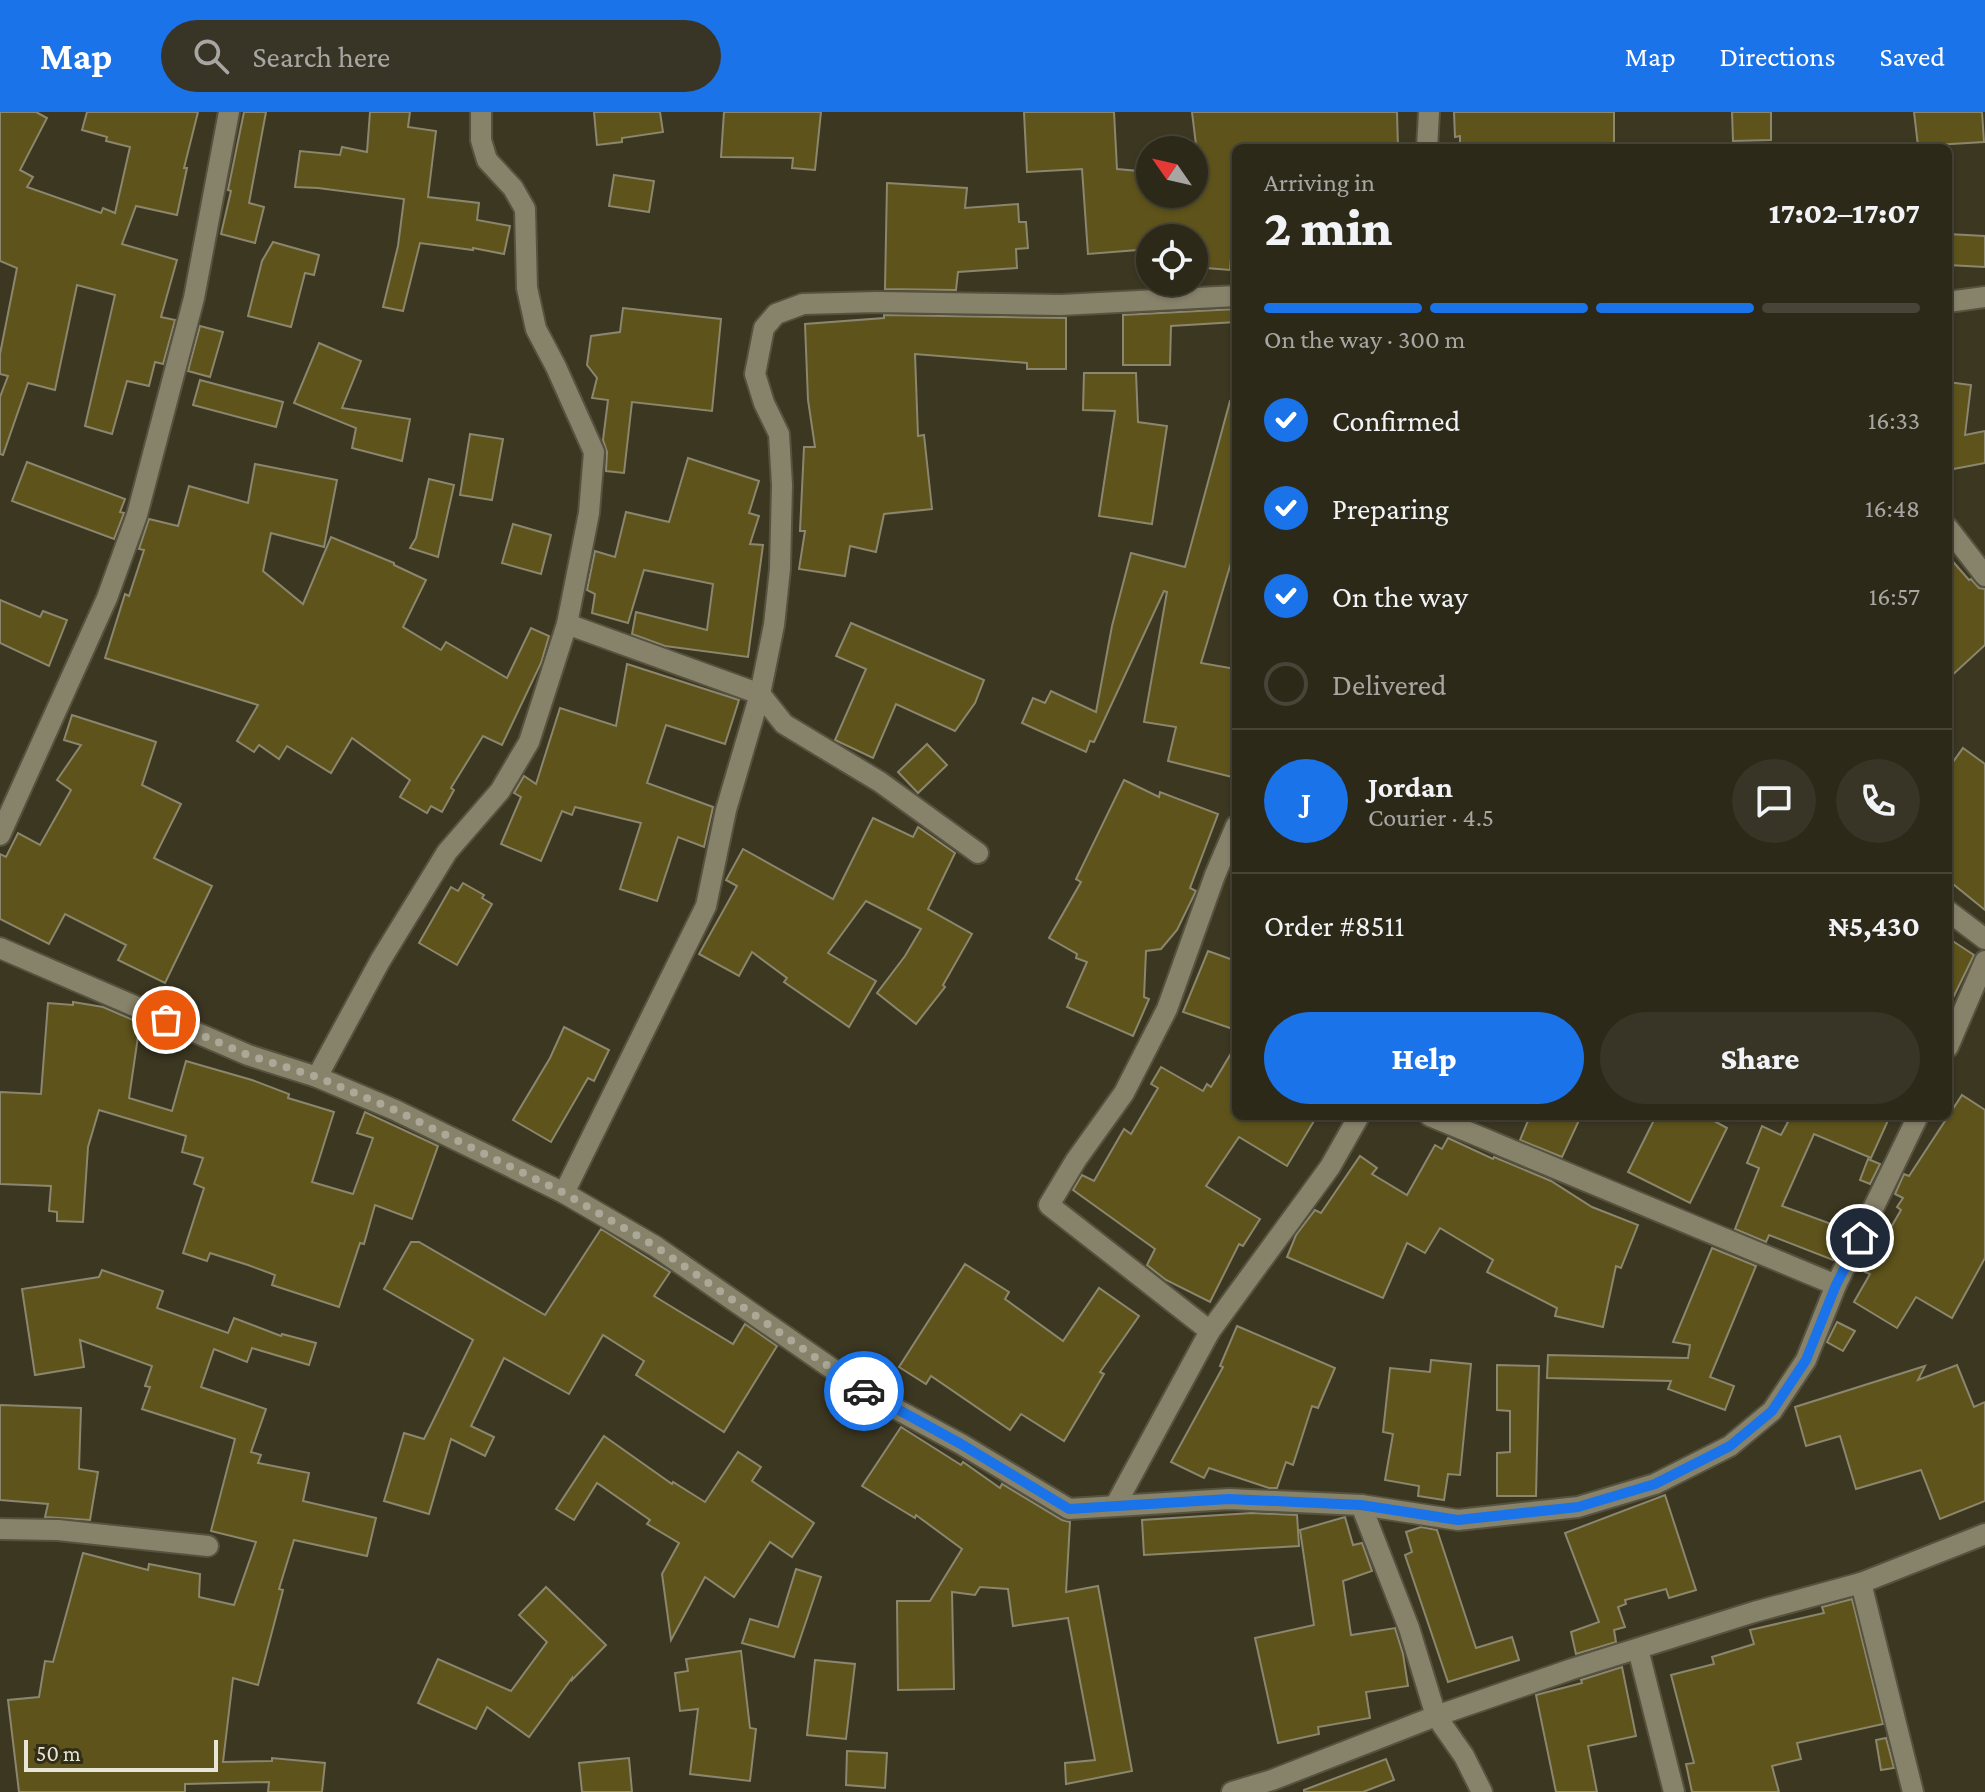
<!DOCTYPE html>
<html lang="en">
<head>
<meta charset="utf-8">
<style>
	body { margin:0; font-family:"Crimson Pro",serif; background:#393526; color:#f1f3f6; height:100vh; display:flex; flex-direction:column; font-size:30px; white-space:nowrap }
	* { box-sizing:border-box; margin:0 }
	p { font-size:26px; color:#a7a6a2 }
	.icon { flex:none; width:44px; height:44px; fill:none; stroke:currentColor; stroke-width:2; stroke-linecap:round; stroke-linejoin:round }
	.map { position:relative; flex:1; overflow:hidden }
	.drawer { position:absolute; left:1232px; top:32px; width:720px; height:976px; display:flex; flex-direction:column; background:#2d2919; border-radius:12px; box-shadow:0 2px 6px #0004,0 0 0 2px #484538 }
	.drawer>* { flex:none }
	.needle { width:52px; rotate:304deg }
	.tools { position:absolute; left:1136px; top:24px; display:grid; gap:16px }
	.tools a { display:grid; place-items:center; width:72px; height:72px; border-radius:50%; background:#2d2919; box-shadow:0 2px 6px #0004,0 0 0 2px #484538; font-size:40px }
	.scale { position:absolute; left:24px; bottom:20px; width:194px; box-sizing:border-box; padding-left:8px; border:4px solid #e7e5d8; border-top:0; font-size:22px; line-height:28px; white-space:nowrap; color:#e7e5d8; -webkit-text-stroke:6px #312d17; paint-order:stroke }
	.pin { position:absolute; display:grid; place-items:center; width:68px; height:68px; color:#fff; margin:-34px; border:4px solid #fff; border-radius:50%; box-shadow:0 2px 8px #0007 }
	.courier { position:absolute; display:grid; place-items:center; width:80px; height:80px; margin:-40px; border:6px solid #1a73e8; border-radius:50%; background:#fff; color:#222; box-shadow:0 2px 10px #0007 }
	.summary em { font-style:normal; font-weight:800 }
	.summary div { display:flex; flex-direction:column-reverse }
	.summary { display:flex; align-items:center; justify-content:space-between; height:136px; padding:0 32px }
	h1 { font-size:52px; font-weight:800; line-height:60px }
	.bar { display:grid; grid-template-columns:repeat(4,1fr); gap:12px 8px; align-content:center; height:96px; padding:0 32px }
	.bar i { height:10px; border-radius:6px; background:#484538 }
	.bar .selected { background:#1a73e8 }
	.bar p { grid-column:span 4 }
	.line { display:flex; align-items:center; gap:20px; padding:0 32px; border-top:2px solid #484538 }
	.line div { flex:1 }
	.round { display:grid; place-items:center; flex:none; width:84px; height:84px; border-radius:42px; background:#393526 }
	ol { padding:0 32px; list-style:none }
	li { display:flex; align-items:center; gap:24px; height:88px }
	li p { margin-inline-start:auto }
	li .icon { padding:8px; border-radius:50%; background:#1a73e8; color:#fff; stroke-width:4 }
	li:last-child { color:#a7a6a2 }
	li i { width:44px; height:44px; border:4px solid #484538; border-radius:50% }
	.primary-button { display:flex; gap:16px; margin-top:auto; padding:16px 32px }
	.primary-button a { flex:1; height:92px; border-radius:48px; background:#1a73e8; color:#fff; font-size:32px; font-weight:800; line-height:92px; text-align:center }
	.primary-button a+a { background:#393526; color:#f1f3f6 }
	header { display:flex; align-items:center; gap:48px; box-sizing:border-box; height:112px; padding:0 40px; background:#1a73e8; color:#fff }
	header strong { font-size:38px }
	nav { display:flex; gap:44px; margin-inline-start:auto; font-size:28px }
	.search { width:560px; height:72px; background:#393526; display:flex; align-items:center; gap:20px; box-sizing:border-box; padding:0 28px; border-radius:44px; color:#a7a6a2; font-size:30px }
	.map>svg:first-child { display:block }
</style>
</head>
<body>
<header>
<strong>Map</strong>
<div class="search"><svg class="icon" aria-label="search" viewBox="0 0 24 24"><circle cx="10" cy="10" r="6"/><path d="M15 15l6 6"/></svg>Search here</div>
<nav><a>Map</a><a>Directions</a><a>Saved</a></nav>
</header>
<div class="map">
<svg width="1985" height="1680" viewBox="0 0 1985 1680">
	<rect width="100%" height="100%" fill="#3c3721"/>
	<g fill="#5e531b" stroke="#8b866e" stroke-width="2">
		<path d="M0,0H36L47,6L20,58L33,65L27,75L101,101L103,96L115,101L130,35L106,29L107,25L82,18L87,0H198L184,56H187L177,103L136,94L122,132L177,148L161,205L175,208L163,252L155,250L149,274L127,269L112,322L85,314L115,183L77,173L55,278L28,271L3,343L0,342V285L8,264L0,262V242L17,156L0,149Z"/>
		<path d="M244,0H266L249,91L264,95L255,131L221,122L231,79L228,78Z"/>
		<path d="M370,0H410L408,15L436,19L428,85L479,91L477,108L510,114L504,142L473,136V138L420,131L403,199L383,195L398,134L404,87L318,76L295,75L300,39L340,43L342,35L367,40Z"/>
		<path d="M594,0H660L663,20L622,26V30L597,33Z"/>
		<path d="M724,0H821L815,58L792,56L793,46L721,45Z"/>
		<path d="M1024,0H1114L1117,57L1150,60V82H1194V73L1201,74L1192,0H1397L1398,36H1236V83L1230,158L1194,155V126H1150V137L1088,142L1082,57L1027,60Z"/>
		<path d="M1454,0H1614V36H1460V24L1455,25Z"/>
		<path d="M1732,0H1771V28L1733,29Z"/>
		<path d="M1914,0H1982L1984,30L1918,34Z"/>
		<path d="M614,63L654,69L649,100L609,94Z"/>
		<path d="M887,71L967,76L965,96L1018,92L1019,110H1026L1028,136L1016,137L1017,156L958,160L956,178L885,177Z"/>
		<path d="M1948,122L1985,124V155L1948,153Z"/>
		<path d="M273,130L319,143L314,163L305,161L291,215L248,204L262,149Z"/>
		<path d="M623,196L721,207L712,299L632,290L624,361L606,359L607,340L603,328L608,288L592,286L597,266L587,253L591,224L620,220Z"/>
		<path d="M1236,197V210L1171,214L1170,253H1123V203Z"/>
		<path d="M884,203L1066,206V257H1027V251L915,242L918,324L924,323L932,397L884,402L876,440L850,434L845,464L799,457L805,419H800L804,335H815L808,288L805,212L884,206Z"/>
		<path d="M200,214L223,220L210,265L188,259Z"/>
		<path d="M319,231L361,249L342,296L410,307L402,349L352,336L356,316L294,291Z"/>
		<path d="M1084,261H1136L1138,310L1167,314L1152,412L1099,404L1115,299L1083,298Z"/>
		<path d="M200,268L283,290L276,315L193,293Z"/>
		<path d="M1948,270L1971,273L1965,323L1985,319V351L1948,358Z"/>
		<path d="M1230,289L1236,290V434L1201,551L1236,557V666L1168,649L1176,615L1144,610L1167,480L1164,479L1094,630L1090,629L1086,640L1022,611L1033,586L1045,591L1051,579L1096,600L1112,514L1131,441L1185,455Z"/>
		<path d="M470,322L503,327L492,388L460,383Z"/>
		<path d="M688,346L759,369L749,401L759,404L750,432L763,433L748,545L665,534L632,522L636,500L707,518L713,472L644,458L628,511L592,501L595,482L587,478L595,439L615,445L626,400L669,410Z"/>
		<path d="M27,350L125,387L120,400L124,401L114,427L12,389Z"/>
		<path d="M255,352L337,368L324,435L271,421L263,459L303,492L331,425L394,451V453L426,468L403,515L441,538L446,530L507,566L531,516L549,524L541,551L502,633L483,624L451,676L454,678L442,700L431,694L427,701L400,685L410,668L352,626L331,661L287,634L279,647L259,633L254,640L237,629L258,593L105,546L125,482L129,484L144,438L139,437L149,407L178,414L189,374L248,391Z"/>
		<path d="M429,367L454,373L438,445L410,436L416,426Z"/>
		<path d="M513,412L551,423L541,462L502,451Z"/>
		<path d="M1948,444L1969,468L1971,467L1979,476L1985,477V533L1948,567Z"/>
		<path d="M0,488L40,505L43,499L67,508L49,554L0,531Z"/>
		<path d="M851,511L984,568L975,591L955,619L896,592L873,646L835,628L866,557L836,544Z"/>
		<path d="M627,552L739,588L725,632L666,613L647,671L713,695L704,735L678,725L657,789L620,777L641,711L575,695L572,703L562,699L541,749L501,732L521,685L514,681L524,664L536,672L560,596L616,614Z"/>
		<path d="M72,603L156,630L142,673L181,692L154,746L212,774L165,871L118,848L126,833L65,802L49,832L0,807V742L6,745L18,721L40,733L71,678L57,668L81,633L64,628Z"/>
		<path d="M927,632L947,653L918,681L898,660Z"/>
		<path d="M1963,636L1985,652V798L1948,768V657Z"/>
		<path d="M1124,668L1159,685L1160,680L1218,702L1190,776L1196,779L1177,818L1161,837L1146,839L1144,885L1149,887L1133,924L1067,895L1087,850L1076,846L1077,842L1049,826L1081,770L1076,767Z"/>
		<path d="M873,706L913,725L918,715L955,741L928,797L972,822L943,873L945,875L916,912L877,881L905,844L921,817L866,789L828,841L876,869L849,915L784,870L787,866L752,840L739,864L699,842L737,774L726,768L743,737L833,787Z"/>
		<path d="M463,771L484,783L482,786L492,792L457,853L419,831L451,775L458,779Z"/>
		<path d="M1948,826L1974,843L1948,896Z"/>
		<path d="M1208,839L1236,849V918L1183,900Z"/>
		<path d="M73,890L103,895L140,911L129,986L172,999L186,949L252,968L289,982L288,986L334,1000L312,1070L353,1082L373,1026L357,1021L365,1000L438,1034L412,1107L375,1093L364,1132L360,1131L339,1195L272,1173L275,1163L248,1153L210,1141L207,1149L183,1141L204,1076L194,1072L203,1046L182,1040L186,1024L99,998L88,1035L83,1110L57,1109V1100L49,1099L51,1074L0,1072V980L41,982L48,891L73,893Z"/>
		<path d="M564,915L609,938L594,969L588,966L551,1030L513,1008L550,946Z"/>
		<path d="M1236,933V1004H1317L1287,1054L1239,1025L1206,1074L1260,1107L1243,1134L1239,1132L1210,1190L1166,1168L1147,1153L1155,1137L1073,1078L1082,1063L1094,1069L1124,1017L1131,1022L1158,976L1151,972L1161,955L1203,979L1207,972L1211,975Z"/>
		<path d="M1962,983L1985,998V1146L1952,1206L1916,1185L1897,1216L1854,1190L1870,1162L1865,1160L1901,1098L1897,1095L1903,1086L1895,1082L1904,1062L1909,1064Z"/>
		<path d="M1530,1004H1581L1562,1045L1520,1028Z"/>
		<path d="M1656,1004H1705L1727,1016L1690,1091L1628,1060Z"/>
		<path d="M1774,1004H1890L1871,1046L1814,1022L1782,1094L1845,1117L1833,1148L1769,1123L1766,1130L1735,1117L1759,1056L1747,1051L1762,1014L1781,1023L1788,1010Z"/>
		<path d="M1448,1026L1493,1047L1494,1045L1551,1069L1592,1095L1638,1113L1621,1156L1616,1154L1603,1215L1555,1204L1557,1196L1487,1160L1493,1148L1440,1116L1425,1141L1407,1131L1383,1186L1287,1145L1296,1123L1315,1098L1321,1101L1360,1044L1377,1056L1372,1062L1407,1083L1435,1033L1442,1037Z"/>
		<path d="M1868,1047L1880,1052L1870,1072L1860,1068Z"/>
		<path d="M601,1117L670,1160L654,1184L733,1232L745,1212L777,1234L724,1320L636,1263L644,1249L603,1223L569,1282L504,1246L471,1314L494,1325L485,1344L451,1327L429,1402L384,1389L404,1321L424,1327L473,1228L384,1177L411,1130H419L545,1203Z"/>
		<path d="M1712,1136L1756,1154L1710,1265L1734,1274L1725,1298L1668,1277L1671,1269L1547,1266L1548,1243L1688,1246L1690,1233L1673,1230Z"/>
		<path d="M965,1152L1009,1180L1005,1187L1063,1229L1099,1176L1139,1204L1100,1260L1104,1262L1064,1329L1021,1302L1010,1318L931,1264L926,1272L899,1255Z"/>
		<path d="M102,1158L163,1179L157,1196L228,1221L234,1206L281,1224L282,1222L316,1231L309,1253L252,1236L247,1250L214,1237L201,1275L266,1297L251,1340L261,1343L258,1351L309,1361L303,1389L376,1406L367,1444L294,1428L279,1477L283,1478L258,1573L233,1566L223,1650L272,1649V1646L325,1651L322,1680H268L269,1670L185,1672V1680H19L8,1588L39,1585L45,1549L53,1550L83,1441L148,1458L149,1452L200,1462L199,1485L234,1493L256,1430L211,1419L235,1327L142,1297L150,1275L145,1274L152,1254L80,1228L84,1255L35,1263L22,1177L99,1165Z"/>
		<path d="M1837,1210L1855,1219L1843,1239L1827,1230Z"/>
		<path d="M1237,1214L1335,1256L1318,1296L1312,1294L1293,1353L1286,1350L1277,1376H1269L1209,1356L1204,1366L1171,1350L1223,1255L1220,1254Z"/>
		<path d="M1431,1248L1471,1252L1460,1363L1448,1362L1444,1388L1418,1384L1419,1374L1385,1368L1393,1322L1383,1320L1390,1256L1430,1260Z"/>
		<path d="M1497,1253L1539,1254L1536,1384H1497V1341L1510,1340V1299L1497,1298Z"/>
		<path d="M1957,1253L1974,1295L1985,1290V1389L1940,1407L1921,1358L1856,1377L1840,1324L1806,1334L1795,1295L1925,1254L1918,1268Z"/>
		<path d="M0,1293L81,1296L79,1357L98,1360L90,1408L45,1405L48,1392L0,1388Z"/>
		<path d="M901,1315L961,1353L963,1350L1000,1376L1002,1372L1062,1408L1070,1410L1066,1480L1098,1474L1132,1659L1066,1672L1065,1651L1095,1648L1068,1506L1013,1514L1008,1477L980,1475L975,1483L952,1480L954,1577L898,1578L897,1489H930L962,1437L916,1403L915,1406L862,1374Z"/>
		<path d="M604,1324L672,1372L673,1370L705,1390L738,1340L761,1355L752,1369L814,1411L792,1445L770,1430L734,1485L705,1465L671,1528L662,1462L679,1431L647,1412L650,1408L597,1371L574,1408L556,1397Z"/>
		<path d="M1665,1383L1696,1478L1669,1486L1666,1477L1625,1488L1626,1492L1618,1495L1625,1515L1614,1518L1616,1530L1576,1542L1571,1520L1599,1510L1565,1421Z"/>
		<path d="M1252,1401L1297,1403L1299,1434L1144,1443L1142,1408Z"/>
		<path d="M1345,1405L1353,1433L1362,1431L1372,1459L1343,1469L1351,1523L1395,1516L1403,1542L1408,1574L1366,1580L1370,1606L1318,1615L1319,1622L1278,1631L1255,1526L1314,1513L1300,1418Z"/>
		<path d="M1421,1415L1437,1418L1476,1536L1512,1525L1519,1548L1448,1570L1405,1443L1412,1440L1406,1420Z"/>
		<path d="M796,1457L821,1465L794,1545L742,1531L750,1507L778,1515Z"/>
		<path d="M546,1475L606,1533L572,1568V1566L529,1625L487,1595L476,1617L418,1591L438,1547L511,1579L547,1530L519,1503Z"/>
		<path d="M1852,1487L1883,1612L1797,1631L1801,1647L1772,1654L1779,1680H1692L1686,1652L1694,1651L1671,1563L1714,1552L1712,1545L1754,1532L1750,1518L1824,1501L1822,1495Z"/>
		<path d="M741,1539L750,1616L756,1617L750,1669L690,1662L698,1597L680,1599L675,1561L688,1559L686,1547Z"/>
		<path d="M815,1548L855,1552L846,1627L807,1623Z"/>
		<path d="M1622,1555L1636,1624L1588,1634L1597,1680H1556L1536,1583L1582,1571L1581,1568Z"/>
		<path d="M1886,1626L1894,1656L1881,1658L1876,1628Z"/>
		<path d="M847,1639L887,1641L885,1676L846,1673Z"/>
		<path d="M629,1646L632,1680H582L579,1651Z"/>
		<path d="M1386,1647L1394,1668L1363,1680H1304V1678Z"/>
	</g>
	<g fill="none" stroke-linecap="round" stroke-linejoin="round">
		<defs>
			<g id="minor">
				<path d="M1427,36L1429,0"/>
				<path d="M1948,190L1985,185"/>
				<path d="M1948,416L1985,464"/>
				<path d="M567,512L760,582L784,612L880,670L978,741"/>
				<path d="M0,723L107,486L137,403L194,186L229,0"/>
				<path d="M1948,799L1985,827"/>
				<path d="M0,836L248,943L317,965L395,998L564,1081L655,1134L870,1283L961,1332L1069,1397L1229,1387L1361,1393L1458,1408L1578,1395L1655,1372L1730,1334L1772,1299L1806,1248L1836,1173L1918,1004"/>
				<path d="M1948,935L1985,849"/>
				<path d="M317,965L380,849L447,740L500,679L529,630L567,512L589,401L594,340L556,255L536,217L527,176L525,97L513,76L487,48L481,28V0"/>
				<path d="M1430,1004L1836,1173"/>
				<path d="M564,1081L706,794L726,698L760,582L774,513L780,457L782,373L779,322L764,291L755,262L764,216L776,202L803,192L876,190L1061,193L1236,184"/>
				<path d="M1210,1219L1330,1055L1359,1004"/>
				<path d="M1361,1393L1409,1516L1436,1604L1464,1644L1482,1680"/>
				<path d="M1115,1394L1210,1219L1049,1093L1076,1048L1124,981L1167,897L1215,763L1236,714"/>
				<path d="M0,1417L58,1418L208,1434"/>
				<path d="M1861,1471L1913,1680"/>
				<path d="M1638,1537L1674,1680"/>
				<path d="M1232,1680L1272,1668L1436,1604L1572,1557L1754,1500L1861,1471L1985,1422"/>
			</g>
		</defs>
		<use href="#minor" stroke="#56523f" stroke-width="24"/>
		<use href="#minor" stroke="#87826a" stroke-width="20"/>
	</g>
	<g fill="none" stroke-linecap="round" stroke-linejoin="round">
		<path stroke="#aba898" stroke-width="8" stroke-dasharray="0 14.4" d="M166,908L248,943L317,965L395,998L564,1081L655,1134L864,1279"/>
		<path stroke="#1a73e8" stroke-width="10" d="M864,1279L961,1332L1069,1397L1229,1387L1361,1393L1458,1408L1578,1395L1655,1372L1730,1334L1772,1299L1806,1248L1836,1173L1860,1126"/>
	</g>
</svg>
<div class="tools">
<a><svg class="needle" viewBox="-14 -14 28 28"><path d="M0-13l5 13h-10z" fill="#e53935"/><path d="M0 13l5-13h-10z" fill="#a7a6a2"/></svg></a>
<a><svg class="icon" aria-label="locate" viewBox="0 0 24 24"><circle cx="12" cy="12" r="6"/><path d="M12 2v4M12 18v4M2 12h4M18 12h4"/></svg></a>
</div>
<div class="scale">50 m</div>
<div class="pin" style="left:166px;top:908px;background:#ea580c"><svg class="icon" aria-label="bag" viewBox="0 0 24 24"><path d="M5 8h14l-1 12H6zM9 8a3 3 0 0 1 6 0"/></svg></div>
<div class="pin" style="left:1860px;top:1126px;background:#1f2937"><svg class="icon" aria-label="home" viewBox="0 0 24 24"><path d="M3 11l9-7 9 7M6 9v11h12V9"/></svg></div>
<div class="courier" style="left:864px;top:1279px"><svg class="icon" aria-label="car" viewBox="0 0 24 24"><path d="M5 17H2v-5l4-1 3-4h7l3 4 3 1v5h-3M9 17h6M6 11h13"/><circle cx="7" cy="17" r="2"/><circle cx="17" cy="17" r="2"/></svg></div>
<section class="drawer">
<div class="summary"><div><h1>2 min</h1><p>Arriving in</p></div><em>17:02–17:07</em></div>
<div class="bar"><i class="selected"></i><i class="selected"></i><i class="selected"></i><i></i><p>On the way · 300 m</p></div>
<ol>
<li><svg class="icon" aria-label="check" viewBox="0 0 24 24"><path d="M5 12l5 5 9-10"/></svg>Confirmed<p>16:33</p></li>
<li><svg class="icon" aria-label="check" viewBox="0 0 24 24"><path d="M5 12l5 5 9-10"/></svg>Preparing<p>16:48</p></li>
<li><svg class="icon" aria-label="check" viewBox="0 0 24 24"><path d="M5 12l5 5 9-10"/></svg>On the way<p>16:57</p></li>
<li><i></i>Delivered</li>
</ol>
<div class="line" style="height:144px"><b class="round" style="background:#1a73e8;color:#fff">J</b><div><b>Jordan</b><p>Courier · 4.5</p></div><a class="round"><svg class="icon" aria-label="chat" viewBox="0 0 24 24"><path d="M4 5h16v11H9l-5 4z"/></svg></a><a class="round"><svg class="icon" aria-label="phone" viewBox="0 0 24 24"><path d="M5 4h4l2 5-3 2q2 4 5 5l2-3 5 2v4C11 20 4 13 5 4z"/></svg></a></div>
<div class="line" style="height:104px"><div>Order #8511</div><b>₦5,430</b></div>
<div class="primary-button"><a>Help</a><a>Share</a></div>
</section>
</div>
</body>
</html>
